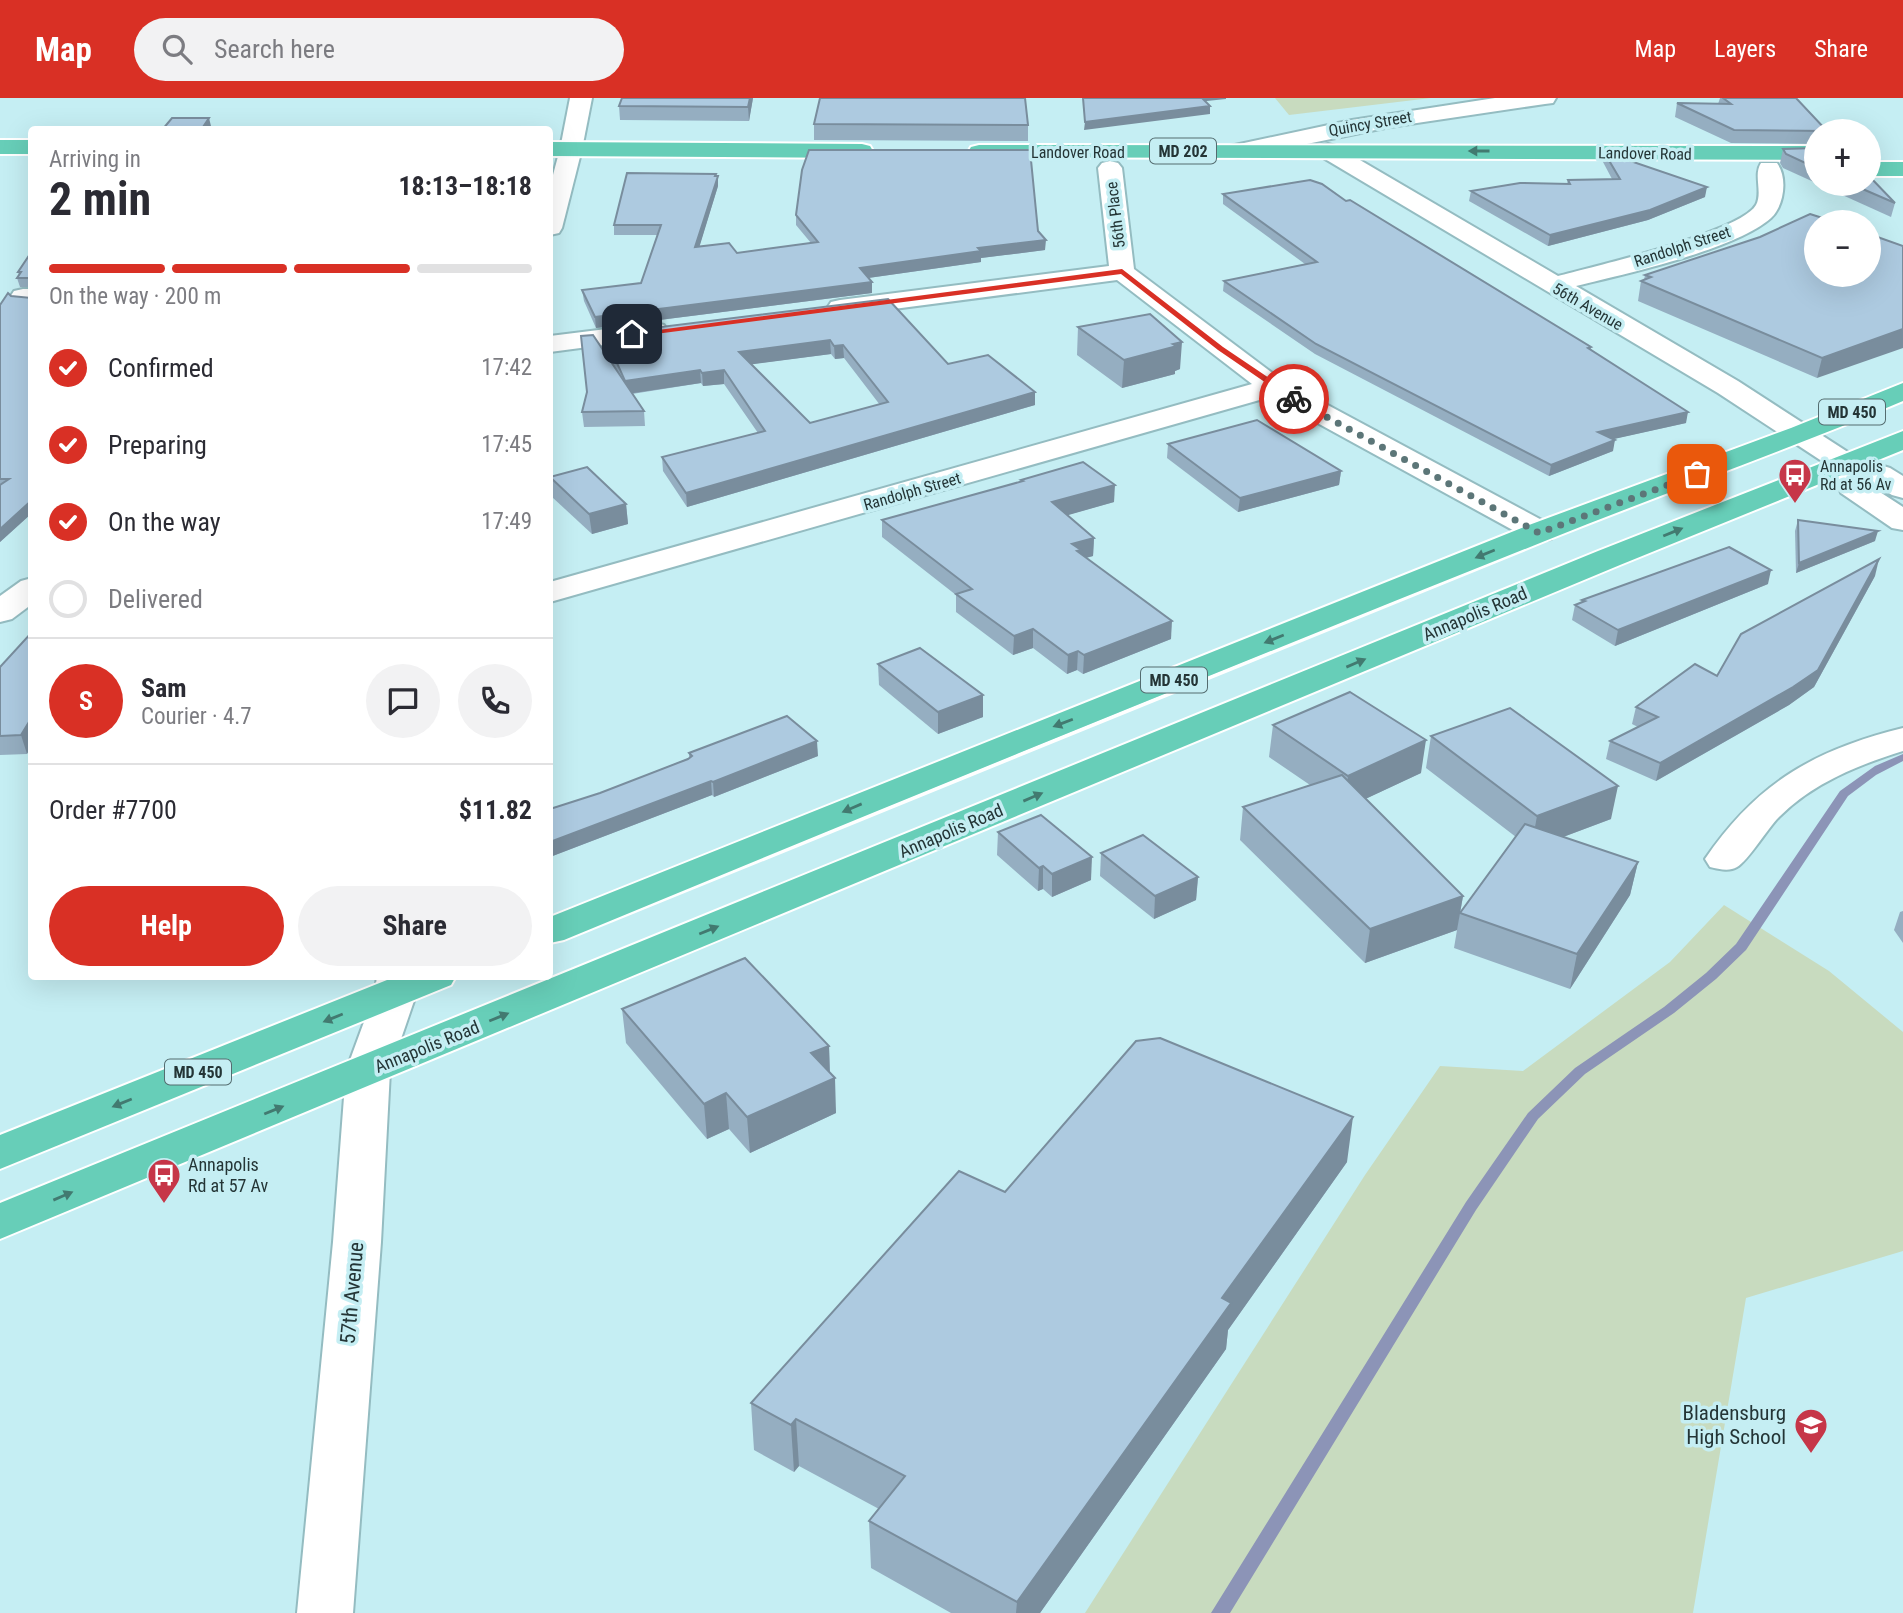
<!DOCTYPE html>
<html lang="en">
<head>
<meta charset="utf-8">
<style>
	body { margin:0; font-family:"Roboto Condensed",sans-serif; background:#f2f2f3; color:#2b2b33; height:100vh; display:flex; flex-direction:column; font-size:26px; white-space:nowrap }
	* { box-sizing:border-box; margin:0 }
	p { font-size:23px; color:#7c7c81 }
	.icon { flex:none; width:38px; height:38px; fill:none; stroke:currentColor; stroke-width:2; stroke-linecap:round; stroke-linejoin:round }
	.map { position:relative; flex:1; overflow:hidden }
	.sheet { position:absolute; left:28px; top:28px; width:525px; height:854px; display:flex; flex-direction:column; background:#fff; border-radius:7px; box-shadow:0 7px 28px #0002 }
	.sheet>* { flex:none }
	.fabs { position:absolute; left:1804px; top:21px; display:grid; gap:14px }
	.fabs a { display:grid; place-items:center; width:77px; height:77px; border-radius:50%; background:#fff; box-shadow:0 7px 28px #0002; font-size:35px }
	.pin { position:absolute; display:grid; place-items:center; width:60px; height:60px; color:#fff; margin:-30px; border-radius:14px; box-shadow:0 4px 10px #0006 }
	.courier { position:absolute; display:grid; place-items:center; width:70px; height:70px; margin:-35px; border:5px solid #d93025; border-radius:50%; background:#fff; color:#222; box-shadow:0 2px 9px #0007 }
	.summary em { font-style:normal; font-weight:700 }
	.summary div { display:flex; flex-direction:column-reverse }
	.summary { display:flex; align-items:center; justify-content:space-between; height:119px; padding:0 21px }
	h1 { font-size:46px; font-weight:700; line-height:52px }
	.bar { display:grid; grid-template-columns:repeat(4,1fr); gap:10px 7px; align-content:center; height:84px; padding:0 21px }
	.bar i { height:9px; border-radius:5px; background:#e1e1e2 }
	.bar .active { background:#d93025 }
	.bar p { grid-column:span 4 }
	.line { display:flex; align-items:center; gap:18px; padding:0 21px; border-top:2px solid #e1e1e2 }
	.line div { flex:1 }
	.round { display:grid; place-items:center; flex:none; width:74px; height:74px; border-radius:37px; background:#f2f2f3 }
	ol { padding:0 21px; list-style:none }
	li { display:flex; align-items:center; gap:21px; height:77px }
	li p { margin-inline-start:auto }
	li .icon { padding:7px; border-radius:50%; background:#d93025; color:#fff; stroke-width:4 }
	li:last-child { color:#7c7c81 }
	li i { width:38px; height:38px; border:4px solid #e1e1e2; border-radius:50% }
	.cta { display:flex; gap:14px; margin-top:auto; padding:14px 21px }
	.cta a { flex:1; height:80px; border-radius:42px; background:#d93025; color:#fff; font-size:28px; font-weight:700; line-height:80px; text-align:center }
	.cta a+a { background:#f2f2f3; color:#2b2b33 }
	header { display:flex; align-items:center; gap:42px; box-sizing:border-box; height:98px; padding:0 35px; background:#d93025; color:#fff }
	header strong { font-size:33px }
	nav { display:flex; gap:38px; margin-inline-start:auto; font-size:24px }
	.search { width:490px; height:63px; background:#f2f2f3; display:flex; align-items:center; gap:18px; box-sizing:border-box; padding:0 24px; border-radius:38px; color:#7c7c81; font-size:26px }
	.map>svg:first-child { display:block }
</style>
</head>
<body>
<header>
<strong>Map</strong>
<div class="search"><svg class="icon" aria-label="search" viewBox="0 0 24 24"><circle cx="10" cy="10" r="6"/><path d="M15 15l6 6"/></svg>Search here</div>
<nav><a>Map</a><a>Layers</a><a>Share</a></nav>
</header>
<div class="map">
<svg width="1903" height="1515" viewBox="0 0 1903 1515">
	<rect width="100%" height="100%" fill="#c5eef3"/>
	<g fill="#c8dbbf">
		<path d="M1275,0H1431L1289,17Z"/>
		<path d="M1724,807L1829,873L1903,934V1153L1746,1200L1693,1515H1085L1365,1077L1440,968L1523,973L1670,864Z"/>
	</g>
	<g fill="none" stroke-linecap="round" stroke-linejoin="round">
		<path fill="#8c94b7" fill-rule="evenodd" d="M1903,656V663L1876,677L1848,698L1746,852L1716,881L1674,915L1585,976L1538,1021L1476,1112L1230,1515H1211L1466,1104L1528,1015L1575,970L1664,909L1706,875L1736,846L1840,693L1875,668Z"/>
		<defs>
			<g id="street">
				<path d="M570,0H592L582,51L579,56H563L560,51Z"/>
				<path d="M1495,0H1556L1553,5L1545,6L1390,29L1238,60L1230,58L1227,53L1230,48L1352,22Z"/>
				<path d="M1328,46L1336,48L1558,178C1592,169 1741,134 1756,107C1763,94 1753,77 1761,65H1777C1788,80 1784,108 1771,120C1735,152 1625,176 1576,188L1738,283L1857,360L1890,370L1903,378V400L1892,397L1865,381L1866,385L1903,409V432L1892,430L1841,395L1834,378L1837,373L1718,295L1320,58L1317,53L1320,48Z"/>
				<path d="M1110,63L1118,65L1122,70L1134,171L1283,283L1551,427L1556,434L1551,441L1540,443L1529,441L1270,299L550,504V484L1252,286L1117,182L840,218L831,216L827,210L831,204L840,202L1109,168L1098,70L1102,65Z"/>
				<path d="M23,191H32V207L14,205L10,199L14,193Z"/>
				<path d="M655,225L664,227L668,233L664,239L550,254V238Z"/>
				<path d="M32,480V506L12,521L0,524V498L21,483Z"/>
				<path d="M1903,630V653C1858,667 1813,685 1779,719C1768,730 1747,764 1737,769C1729,774 1719,771 1710,769L1705,761C1757,685 1814,652 1903,630Z"/>
			</g>
			<g id="secondary">
				<path d="M571,44L579,46L582,51L562,130L559,135L550,137V88L560,51L563,46Z"/>
				<path d="M377,878H419L417,894L390,973L381,1144L353,1515H297L333,1144L346,973L375,894Z"/>
			</g>
			<g id="primary">
				<rect x="0" y="42" width="32" height="14"/>
				<path d="M550,44L862,46L870,48L873,53L870,58L862,60L550,58Z"/>
				<path d="M979,47L1816,48V62L971,59L968,54L971,49Z"/>
				<rect x="1869" y="64" width="34" height="14"/>
				<path d="M1903,285V303C1785,353 1664,395 1545,443C1217,574 890,707 564,842L550,845V819L1529,427L1791,330Z"/>
				<path d="M1903,333V352L1620,467L0,1141V1105L1598,453Z"/>
				<path d="M397,878H456L451,887L0,1071V1037Z"/>
			</g>
		</defs>
		<use href="#street" stroke="#94bcc1" stroke-width="4"/>
		<use href="#secondary" stroke="#94bcc1" stroke-width="4"/>
		<use href="#primary" stroke="#fff" stroke-width="4"/>
		<use href="#street" fill="#fff" fill-rule="evenodd"/>
		<use href="#secondary" fill="#fff" fill-rule="evenodd"/>
		<use href="#primary" fill="#67ceb8" fill-rule="evenodd"/>
	</g>
	<g fill="#95aec1" fill-rule="evenodd">
		<path d="M622,0H753L749,23L620,22L619,8Z"/>
		<path d="M1720,0H1796L1816,33V46L1731,45L1675,19L1677,5L1718,6Z"/>
		<path d="M814,26L1028,27V43L814,42Z"/>
		<path d="M1816,50V85L1783,70L1780,65L1783,51Z"/>
		<path d="M1604,54L1705,99L1648,122L1548,148L1469,103L1471,93L1567,86L1568,82L1612,81L1603,64Z"/>
		<path d="M716,76V78H718V88L699,149L737,155L811,145L796,127V117L1038,133L1045,152L981,160V164L868,180L872,184V195L596,230L584,203L582,192L641,185L657,137H614V127Z"/>
		<path d="M1818,86H1869L1895,105L1891,119Z"/>
		<path d="M1223,96L1346,103L1591,249V251L1686,325L1613,341V353L1549,378L1315,256L1223,193L1224,183L1305,166L1223,106Z"/>
		<path d="M32,153V415L0,444V207L11,198L31,200V189H20L17,180L19,177L18,174Z"/>
		<path d="M1645,177H1869L1817,280L1638,203L1641,183L1644,182Z"/>
		<path d="M888,201L948,266L1035,294V307L687,409L663,373L662,359L758,335L724,286L703,288L701,285L632,296L644,313L645,328L584,329L582,314L613,267L605,250L604,236ZM831,256L835,261L844,260L880,307L810,325L751,266Z"/>
		<path d="M1078,229L1180,271L1175,273V276L1122,290L1077,257Z"/>
		<path d="M1168,346L1341,373L1339,387L1238,414L1167,360Z"/>
		<path d="M550,379L626,406L628,426L592,436L552,399Z"/>
		<path d="M1021,382L1114,404L1067,417L1094,440L1093,458L1086,460L1171,541L1083,576L1077,572L1067,576L1033,550L1013,557L956,514V497L882,439V422L1021,384Z"/>
		<path d="M1798,422L1875,443L1796,475L1795,433Z"/>
		<path d="M1875,478L1814,589L1789,607L1656,683L1606,661L1610,643L1638,629L1632,626L1636,609L1717,578Z"/>
		<path d="M1768,486L1615,548L1572,522L1575,507L1581,505L1582,502Z"/>
		<path d="M32,534L27,656L0,657V569Z"/>
		<path d="M878,566L983,619L938,636L879,587Z"/>
		<path d="M1273,627L1421,675L1365,701L1463,798L1460,815L1516,739L1426,670L1431,638L1611,721L1563,739L1638,764L1630,797L1570,891L1454,850L1457,832L1365,865L1240,742L1243,709L1310,687L1269,659Z"/>
		<path d="M689,655L818,658L714,699L712,697L550,759V711L600,695L689,660Z"/>
		<path d="M998,734L1091,782L1052,799L1043,791L1038,793L997,757Z"/>
		<path d="M1101,755L1198,779L1196,802L1154,821L1100,778Z"/>
		<path d="M1903,813V845L1894,832L1900,814Z"/>
		<path d="M622,911L829,948L830,975L836,1015L750,1055L729,1031L707,1041L626,945Z"/>
		<path d="M1347,1064L1228,1232L1226,1251L1040,1515H951L871,1470L869,1423L879,1411L799,1368L794,1374L754,1352L751,1305L1005,1094Z"/>
	</g>
	<g fill="#798d9d">
		<path d="M750,0H753L749,23L748,9Z"/>
		<path d="M1197,0H1226V1L1197,4Z"/>
		<path d="M1210,8V16L1084,32L1085,24Z"/>
		<path d="M209,20L211,28L208,32H201Z"/>
		<path d="M716,76V84L718,78V88L696,160L695,149Z"/>
		<path d="M1707,89L1705,99L1648,122L1548,148L1550,137Z"/>
		<path d="M1046,142L1045,152L981,160V164L861,181L860,170L978,150Z"/>
		<path d="M872,184V195L596,230L595,219Z"/>
		<path d="M1903,231V250L1817,280L1822,260Z"/>
		<path d="M830,242L831,256L739,268V254Z"/>
		<path d="M1182,244L1180,271L1175,273V276L1122,290L1124,262Z"/>
		<path d="M843,247L844,260L835,261L834,248Z"/>
		<path d="M700,272L701,285L627,296L625,283Z"/>
		<path d="M724,272V286L703,288L702,275Z"/>
		<path d="M1035,294V307L687,409L686,395Z"/>
		<path d="M1688,314L1686,325L1596,345L1598,334Z"/>
		<path d="M1615,342L1613,353L1549,378L1551,367Z"/>
		<path d="M1341,373L1339,387L1238,414L1240,400Z"/>
		<path d="M1115,387L1114,404L1051,422L1052,404Z"/>
		<path d="M32,402V415L0,444V431Z"/>
		<path d="M626,406L628,426L592,436L589,416Z"/>
		<path d="M1878,433L1875,443L1796,475L1799,465Z"/>
		<path d="M1094,440L1093,458L1081,461L1072,446Z"/>
		<path d="M1879,461L1875,478L1814,589L1789,607L1656,683L1660,665Z"/>
		<path d="M1771,472L1768,486L1615,548L1618,532Z"/>
		<path d="M1172,523L1171,541L1083,576L1084,557Z"/>
		<path d="M1033,531V550L1013,557L1014,538Z"/>
		<path d="M1078,553L1077,572L1067,576L1068,557Z"/>
		<path d="M983,597V619L938,636V614Z"/>
		<path d="M32,619V648L27,656L21,637Z"/>
		<path d="M1426,642L1421,675L1344,711L1348,678Z"/>
		<path d="M817,643L818,658L714,699L713,684Z"/>
		<path d="M711,683L712,697L550,759V744Z"/>
		<path d="M1618,688L1611,721L1531,751L1537,718Z"/>
		<path d="M1092,759L1091,782L1052,799V776Z"/>
		<path d="M1638,764L1630,797L1570,891L1577,856Z"/>
		<path d="M1043,768V791L1038,793L1039,770Z"/>
		<path d="M1198,779L1196,802L1154,821L1155,798Z"/>
		<path d="M1463,798L1457,832L1365,865L1370,831Z"/>
		<path d="M829,948L830,982L835,980L836,1015L750,1055L747,1019L811,955Z"/>
		<path d="M726,995L729,1031L707,1041L704,1006Z"/>
		<path d="M1353,1019L1347,1064L1228,1232L1226,1251L1040,1515H1016L1017,1504L1222,1200Z"/>
		<path d="M796,1321L799,1368L794,1374L791,1327Z"/>
	</g>
	<g fill="#adcae0" stroke="#798d9d" stroke-width="2" fill-rule="evenodd">
		<path d="M622,0H750L748,9L619,8Z"/>
		<path d="M820,0H1025L1028,27L814,26Z"/>
		<path d="M1083,0H1202L1210,8L1085,24Z"/>
		<path d="M1723,0H1796L1827,33L1734,32L1677,5L1731,6Z"/>
		<path d="M172,20H209L201,32H162Z"/>
		<path d="M1816,50V70L1786,56L1783,51Z"/>
		<path d="M809,52H1030L1038,133L1046,142L978,150L981,153L860,170L872,184L595,219L582,192L641,185L661,127H614L627,75L716,76L715,78H718L695,149L729,145L737,155L818,144L796,117L802,72Z"/>
		<path d="M1604,54L1707,89L1650,112L1550,137L1471,93L1520,85L1570,86L1568,82L1620,81Z"/>
		<path d="M1869,78L1895,105L1851,86H1869Z"/>
		<path d="M1310,82L1322,86L1346,103L1350,102L1591,249L1588,250L1688,314L1598,334L1615,342L1551,367L1316,246L1224,183L1317,164L1223,96Z"/>
		<path d="M1810,116L1835,124H1816V177H1869V136L1903,148V231L1822,260L1641,183L1651,179L1645,177L1760,139Z"/>
		<path d="M32,153V180H17L21,174H18Z"/>
		<path d="M32,185V402L0,431V387L9,381H0V207L8,195L11,198L31,200Z"/>
		<path d="M888,201L948,266L988,257L1035,294L686,395L662,359L765,333L724,272L702,275L700,272L625,283L604,236ZM830,242L834,248L843,247L888,304L810,325L739,254Z"/>
		<path d="M1150,216L1182,244L1173,246L1177,248L1124,262L1078,229Z"/>
		<path d="M593,237L644,313L582,314L587,294L581,238Z"/>
		<path d="M1257,322L1341,373L1240,400L1168,346Z"/>
		<path d="M1083,364L1115,387L1052,404L1094,440L1072,446L1081,452L1077,453L1172,523L1084,557L1078,553L1068,557L1033,531L1014,538L956,496L972,491L882,422L1023,383L1021,382Z"/>
		<path d="M587,369L626,406L589,416L550,379Z"/>
		<path d="M1798,422L1878,433L1799,465Z"/>
		<path d="M1729,449L1771,472L1618,532L1575,507L1585,503L1582,502Z"/>
		<path d="M1879,461L1818,572L1793,589L1660,665L1610,643L1658,619L1636,609L1695,566L1717,578L1741,536Z"/>
		<path d="M32,534V619L21,637L0,638V569Z"/>
		<path d="M920,550L983,597L938,614L878,566Z"/>
		<path d="M1350,594L1426,642L1348,678L1273,627Z"/>
		<path d="M1510,610L1618,688L1537,718L1431,638Z"/>
		<path d="M787,618L817,643L713,684L711,683L550,744V711L600,695L688,661L692,658L689,655Z"/>
		<path d="M1342,677L1463,798L1370,831L1243,709Z"/>
		<path d="M1041,717L1092,759L1052,776L1043,768L1039,770L998,734Z"/>
		<path d="M1525,726L1638,764L1577,856L1460,815Z"/>
		<path d="M1143,737L1198,779L1155,798L1101,755Z"/>
		<path d="M745,860L829,948L811,955L835,980L747,1019L726,995L704,1006L622,911Z"/>
		<path d="M1160,940L1353,1019L1222,1200L1231,1205L1017,1504L869,1423L905,1378L796,1321L791,1327L751,1305L959,1073L1005,1094L1136,943Z"/>
	</g>
	<defs><path id="oneway-solid" d="M-6-.8H1V-3.2L6.5 0L1 3.2V.8H-6Z" transform="scale(1.75)"/></defs>
	<g fill="#427a70">
		<use href="#oneway-solid" transform="translate(1479 53) rotate(-180)"/>
		<use href="#oneway-solid" transform="translate(1673 434) rotate(-22)"/>
		<use href="#oneway-solid" transform="translate(1485 456) rotate(158)"/>
		<use href="#oneway-solid" transform="translate(1274 541) rotate(158)"/>
		<use href="#oneway-solid" transform="translate(1356 565) rotate(-23)"/>
		<use href="#oneway-solid" transform="translate(1063 625) rotate(159)"/>
		<use href="#oneway-solid" transform="translate(1033 699) rotate(-23)"/>
		<use href="#oneway-solid" transform="translate(852 710) rotate(157)"/>
		<use href="#oneway-solid" transform="translate(709 832) rotate(-22)"/>
		<use href="#oneway-solid" transform="translate(499 919) rotate(-22)"/>
		<use href="#oneway-solid" transform="translate(333 920) rotate(158)"/>
		<use href="#oneway-solid" transform="translate(122 1005) rotate(158)"/>
		<use href="#oneway-solid" transform="translate(274 1012) rotate(-22)"/>
		<use href="#oneway-solid" transform="translate(63 1098) rotate(-23)"/>
	</g>
	<path fill="#d93025" d="M1122,171L1223,249L1297,299V302H1291L1218,252L1121,176L632,239L628,236Z"/>
	<g fill="none" stroke-linecap="round" stroke-linejoin="round">
		<path stroke="#5c7678" stroke-width="7" stroke-dasharray="0 12.6" d="M1294,301L1539,435L1697,376"/>
	</g>
	<defs>
		<symbol id="bus-pin" viewBox="-11 -11 22 30"><path d="M0 17L-7.5 6A9.5 9.5 0 1 1 7.5 6Z" fill="#c63648" stroke="#c5eef3"/><path d="M-5-6H5V4H4V6H2V4H-2V6H-4V4H-5ZM-3.5-4V0h7V-4ZM-3.5 1.2v1.5H-2V1.2ZM2 1.2v1.5H3.5V1.2Z" fill="#fff"/></symbol>
		<symbol id="school-pin" viewBox="-11 -11 22 30"><path d="M0 17L-7.5 6A9.5 9.5 0 1 1 7.5 6Z" fill="#c63648" stroke="#c5eef3"/><path d="M0-5L7-2L0 1L-7-2ZM-4 1L0 2.5L4 1V4Q0 6-4 4Z" fill="#fff"/></symbol>
	</defs>
	<g fill-rule="evenodd">
		<use href="#bus-pin" x="1776" y="358" width="38" height="52"/>
		<use href="#bus-pin" x="145" y="1058" width="38" height="52"/>
		<use href="#school-pin" x="1792" y="1308" width="38" height="52"/>
	</g>
	<g text-anchor="middle" stroke-width="7" stroke-linejoin="round" paint-order="stroke">
		<g font-size="16" fill="#243536" stroke="#c5eef3">
			<text transform="translate(1370 25) rotate(-10)" y="6">Quincy Street</text>
			<text x="1078" y="60">Landover Road</text>
			<text transform="translate(1645 55) rotate(1)" y="6">Landover Road</text>
			<text transform="translate(1115 117) rotate(-97)" y="6">56th Place</text>
			<text transform="translate(1682 148) rotate(-18)" y="6">Randolph Street</text>
			<text transform="translate(1588 208) rotate(30)" y="6">56th Avenue</text>
			<text transform="translate(912 393) rotate(-16)" y="6">Randolph Street</text>
		</g>
		<g fill="#c5eef3" stroke="#546c6f" stroke-width="2">
			<rect x="1150" y="40.5" width="66" height="25" rx="5"/>
			<rect x="1819" y="301.5" width="66" height="25" rx="5"/>
			<rect x="1141" y="569.5" width="66" height="25" rx="5"/>
			<rect x="165" y="961.5" width="66" height="25" rx="5"/>
		</g>
		<g font-size="16" font-weight="bold" fill="#243536">
			<text x="1183" y="59">MD 202</text>
			<text x="1852" y="320">MD 450</text>
			<text x="1174" y="588">MD 450</text>
			<text x="198" y="980">MD 450</text>
		</g>
		<g font-size="16" fill="#243536" stroke="#c5eef3" text-anchor="start">
			<text x="1820" y="374">Annapolis<tspan x="1820" dy="18">Rd at 56 Av</tspan></text>
		</g>
		<g font-size="18" fill="#243536" stroke="#c5eef3">
			<text transform="translate(1475 516) rotate(-23)" y="6">Annapolis Road</text>
			<text transform="translate(951 733) rotate(-23)" y="6">Annapolis Road</text>
			<text transform="translate(427 949) rotate(-22)" y="6">Annapolis Road</text>
		</g>
		<g font-size="18" fill="#243536" stroke="#c5eef3" text-anchor="start">
			<text x="188" y="1073">Annapolis<tspan x="188" dy="21">Rd at 57 Av</tspan></text>
		</g>
		<g font-size="21" fill="#243536" stroke="#c5eef3">
			<text transform="translate(352 1195) rotate(-85)" y="7">57th Avenue</text>
		</g>
		<g font-size="21" fill="#243536" stroke="#c5eef3" text-anchor="end">
			<text x="1786" y="1322">Bladensburg<tspan x="1786" dy="24">High School</tspan></text>
		</g>
	</g>
</svg>
<div class="fabs">
<a>+</a>
<a>−</a>
</div>
<div class="pin" style="left:1697px;top:376px;background:#ea580c"><svg class="icon" aria-label="bag" viewBox="0 0 24 24"><path d="M5 8h14l-1 12H6zM9 8a3 3 0 0 1 6 0"/></svg></div>
<div class="pin" style="left:632px;top:236px;background:#1f2937"><svg class="icon" aria-label="home" viewBox="0 0 24 24"><path d="M3 11l9-7 9 7M6 9v11h12V9"/></svg></div>
<div class="courier" style="left:1294px;top:301px"><svg class="icon" aria-label="bike" viewBox="0 0 24 24"><circle cx="6" cy="16" r="4"/><circle cx="18" cy="16" r="4"/><path d="M6 16l4-8h5l3 8M10 8l3 8H6M13 5h3"/></svg></div>
<section class="sheet">
<div class="summary"><div><h1>2 min</h1><p>Arriving in</p></div><em>18:13–18:18</em></div>
<div class="bar"><i class="active"></i><i class="active"></i><i class="active"></i><i></i><p>On the way · 200 m</p></div>
<ol>
<li><svg class="icon" aria-label="check" viewBox="0 0 24 24"><path d="M5 12l5 5 9-10"/></svg>Confirmed<p>17:42</p></li>
<li><svg class="icon" aria-label="check" viewBox="0 0 24 24"><path d="M5 12l5 5 9-10"/></svg>Preparing<p>17:45</p></li>
<li><svg class="icon" aria-label="check" viewBox="0 0 24 24"><path d="M5 12l5 5 9-10"/></svg>On the way<p>17:49</p></li>
<li><i></i>Delivered</li>
</ol>
<div class="line" style="height:126px"><b class="round" style="background:#d93025;color:#fff">S</b><div><b>Sam</b><p>Courier · 4.7</p></div><a class="round"><svg class="icon" aria-label="chat" viewBox="0 0 24 24"><path d="M4 5h16v11H9l-5 4z"/></svg></a><a class="round"><svg class="icon" aria-label="phone" viewBox="0 0 24 24"><path d="M5 4h4l2 5-3 2q2 4 5 5l2-3 5 2v4C11 20 4 13 5 4z"/></svg></a></div>
<div class="line" style="height:91px"><div>Order #7700</div><b>$11.82</b></div>
<div class="cta"><a>Help</a><a>Share</a></div>
</section>
</div>
</body>
</html>
